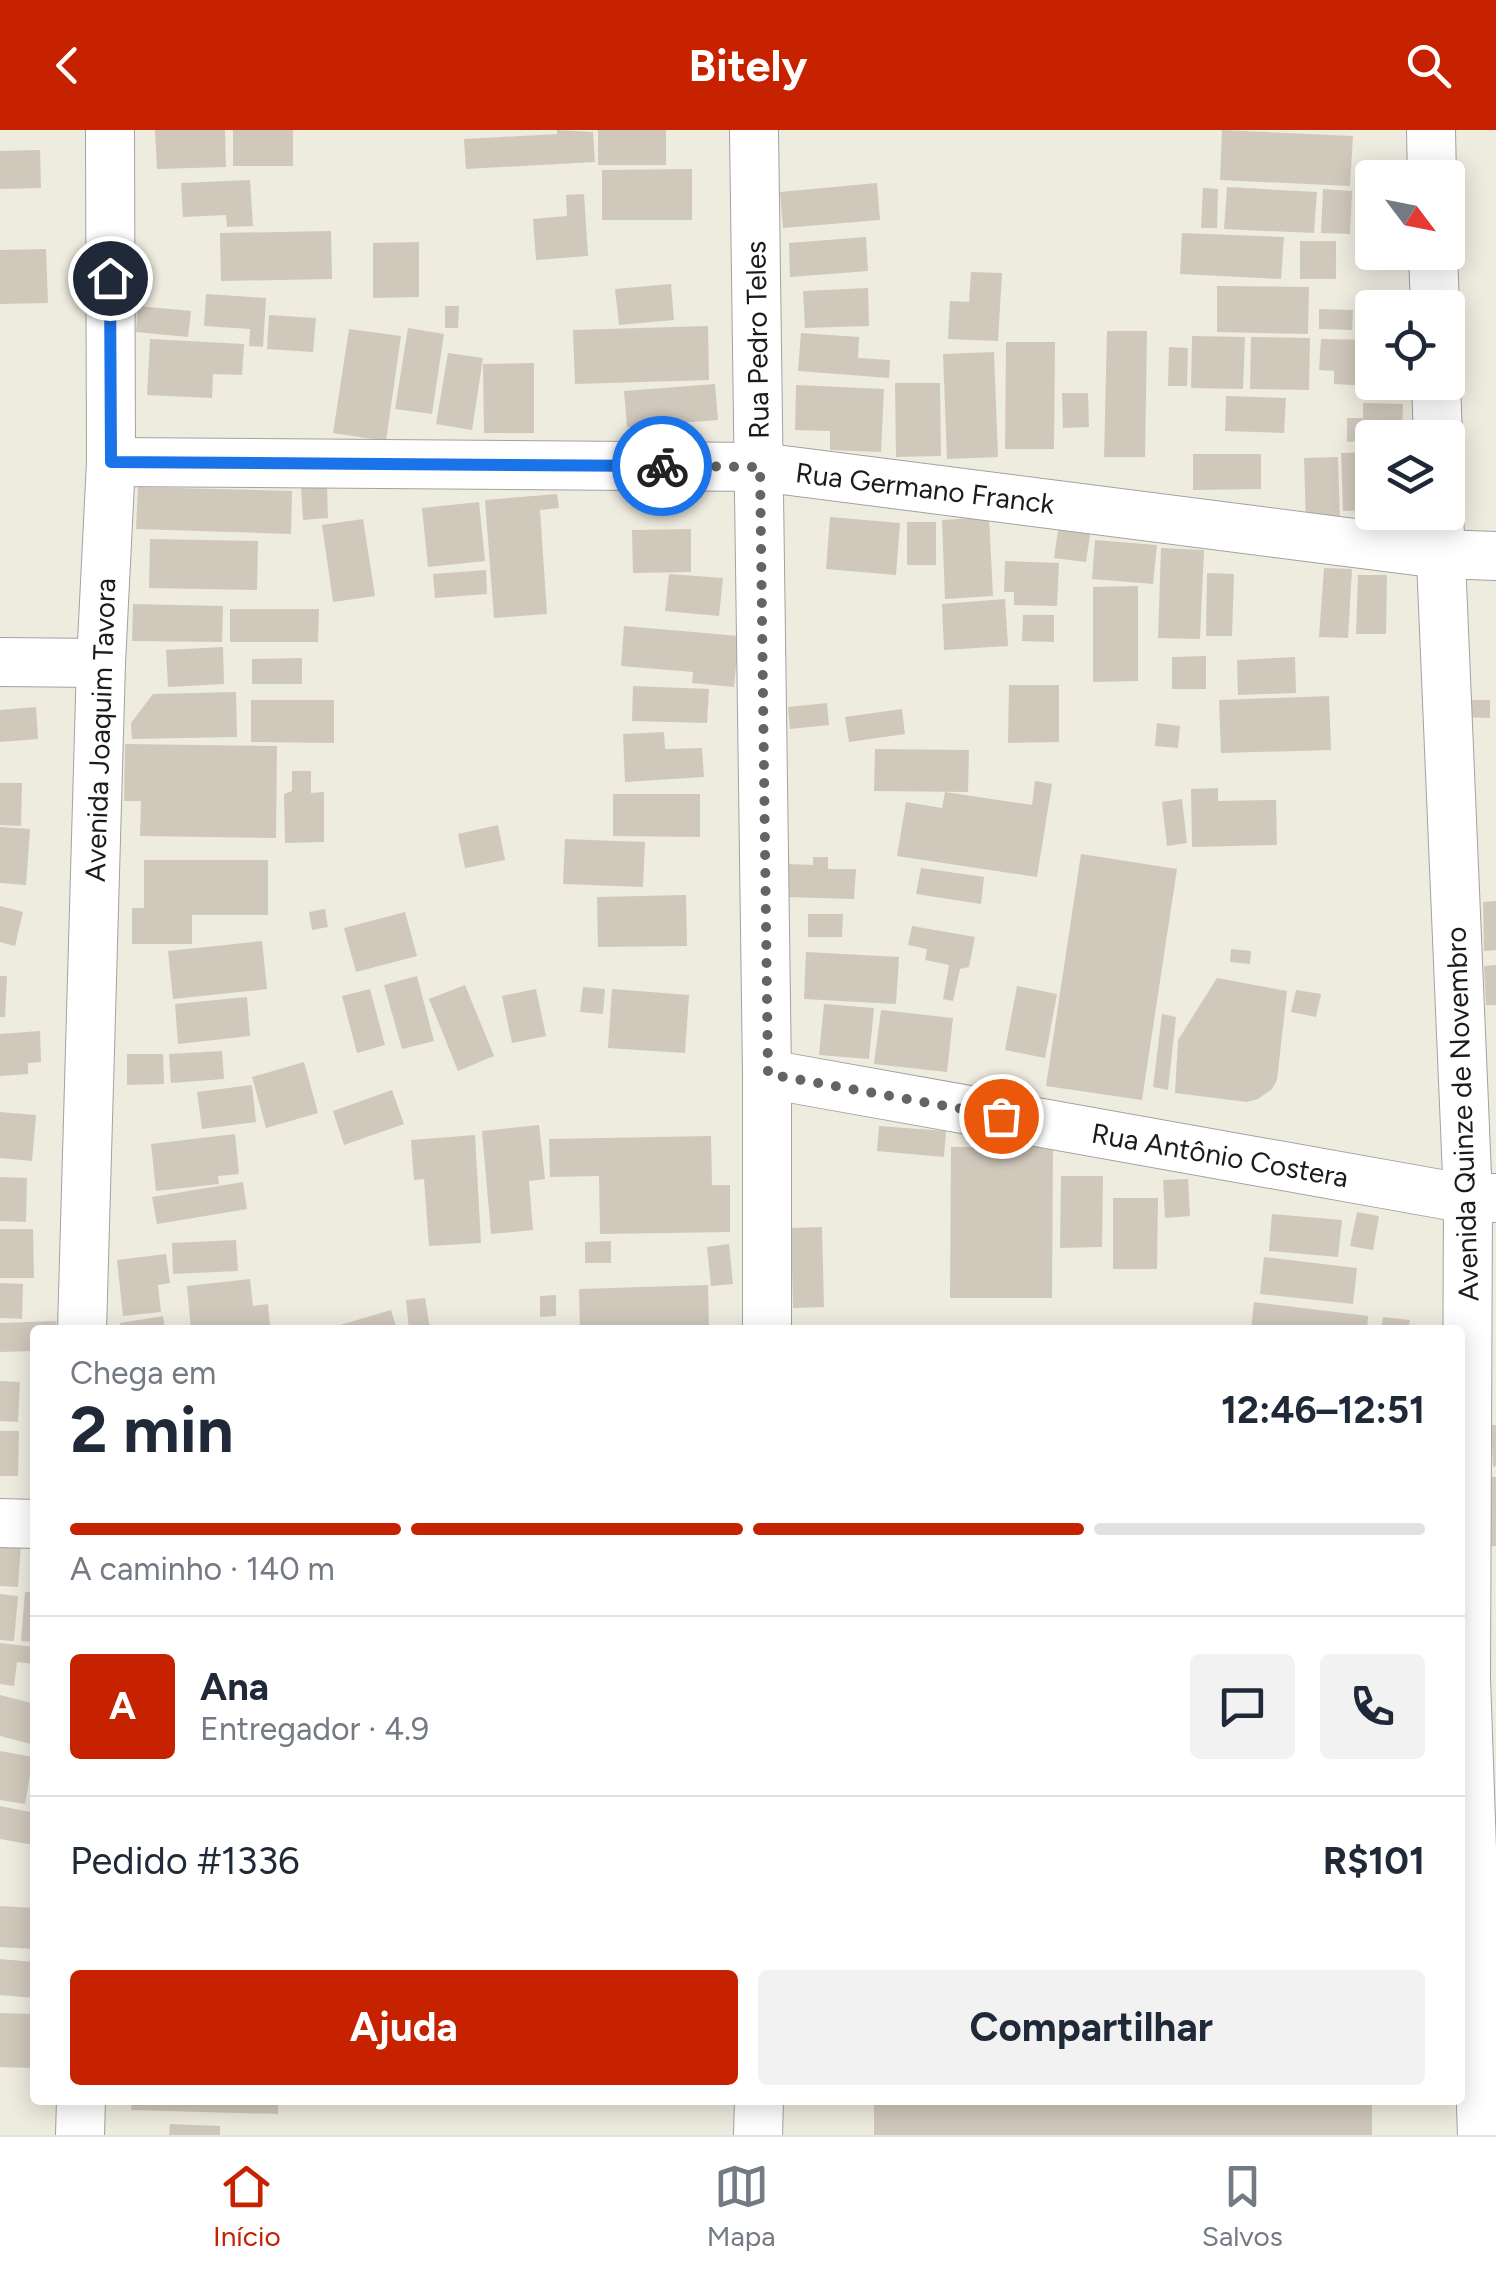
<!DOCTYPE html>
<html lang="pt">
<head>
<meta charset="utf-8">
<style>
	body { margin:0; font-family:Figtree,sans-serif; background:#f2f2f3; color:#1f2937; height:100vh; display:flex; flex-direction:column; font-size:38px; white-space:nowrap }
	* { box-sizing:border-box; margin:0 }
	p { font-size:32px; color:#747a83 }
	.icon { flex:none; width:55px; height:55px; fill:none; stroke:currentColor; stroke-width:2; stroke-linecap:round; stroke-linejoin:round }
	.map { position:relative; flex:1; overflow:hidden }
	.details { position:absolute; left:30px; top:1195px; width:1435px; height:780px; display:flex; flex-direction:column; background:#fff; border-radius:10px; box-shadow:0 5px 25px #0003 }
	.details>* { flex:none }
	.needle { width:65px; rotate:122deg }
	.fabs { position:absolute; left:1355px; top:30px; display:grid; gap:20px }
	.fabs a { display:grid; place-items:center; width:110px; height:110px; border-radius:10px; background:#fff; box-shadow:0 5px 25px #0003; font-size:50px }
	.pin { position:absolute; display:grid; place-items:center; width:85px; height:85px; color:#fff; margin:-42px; border:5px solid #fff; border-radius:50%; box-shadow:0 2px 10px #0007 }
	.courier { position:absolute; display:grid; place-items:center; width:100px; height:100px; margin:-50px; border:8px solid #1a73e8; border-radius:50%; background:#fff; color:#222; box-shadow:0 2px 12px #0007 }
	.headline em { font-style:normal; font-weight:700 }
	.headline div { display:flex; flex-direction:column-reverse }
	.headline { display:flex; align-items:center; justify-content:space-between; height:170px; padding:0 40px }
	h1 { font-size:65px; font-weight:700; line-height:75px }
	.bar { display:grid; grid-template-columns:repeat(4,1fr); gap:15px 10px; align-content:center; height:120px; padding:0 40px }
	.bar i { height:12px; border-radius:8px; background:#e0e1e3 }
	.bar .current { background:#c62200 }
	.bar p { grid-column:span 4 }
	.line { display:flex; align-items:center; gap:25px; padding:0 40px; border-top:2px solid #e0e1e3 }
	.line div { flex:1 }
	.round { display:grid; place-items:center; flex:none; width:105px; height:105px; border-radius:10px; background:#f2f2f3 }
	.action { display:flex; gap:20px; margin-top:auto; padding:20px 40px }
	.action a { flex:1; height:115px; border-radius:10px; background:#c62200; color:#fff; font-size:40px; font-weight:700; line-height:115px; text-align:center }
	.action a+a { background:#f2f2f3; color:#1f2937 }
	header { display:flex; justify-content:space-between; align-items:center; height:130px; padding:0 40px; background:#c62200; color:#fff; font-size:45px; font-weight:700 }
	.menu { display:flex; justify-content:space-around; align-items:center; height:140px; border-top:2px solid #e0e1e3; background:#fff; font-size:28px; color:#747a83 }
	.menu a { display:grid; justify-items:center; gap:5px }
	.menu .current { color:#c62200 }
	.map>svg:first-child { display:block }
</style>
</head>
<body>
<header><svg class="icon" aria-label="back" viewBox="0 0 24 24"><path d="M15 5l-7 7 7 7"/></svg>Bitely<svg class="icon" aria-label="search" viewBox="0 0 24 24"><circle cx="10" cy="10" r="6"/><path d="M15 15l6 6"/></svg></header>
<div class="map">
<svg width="1496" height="2005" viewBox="0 0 1496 2005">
	<rect width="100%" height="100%" fill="#eeebdf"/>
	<g fill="#d1c8bc">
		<path d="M155,0H225L226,37L157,39Z"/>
		<rect x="233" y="0" width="60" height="36"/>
		<path d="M557,0L593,2L595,32L466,39L464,9L557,4Z"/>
		<rect x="598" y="0" width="68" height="35"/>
		<path d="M1222,0L1353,6L1350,56L1220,50Z"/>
		<path d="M40,20L41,58L0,59V21Z"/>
		<path d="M692,39V90H602V40Z"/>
		<path d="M250,50L253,96L227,97L226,85L183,87L181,53Z"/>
		<path d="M877,53L880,90L783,98L780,62Z"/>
		<path d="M1227,57L1317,62L1314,103L1224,99Z"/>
		<path d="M1203,58L1218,59L1217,98H1201Z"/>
		<path d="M1323,59L1352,61L1350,104L1321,103Z"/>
		<path d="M584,64L588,126L536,130L533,89L567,86L566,65Z"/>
		<path d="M331,101L332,149L221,151L220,103Z"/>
		<path d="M1182,103L1284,107L1281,149L1180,144Z"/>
		<path d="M866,107L868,141L790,147L789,113Z"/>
		<rect x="1300" y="111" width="36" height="38"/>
		<path d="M419,112V167L373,168V113Z"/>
		<path d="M46,119L48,173L0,174V120Z"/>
		<path d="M971,142L1002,143L998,211L948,209L950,171L969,172Z"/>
		<path d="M671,154L674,190L619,195L615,159Z"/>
		<path d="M1217,156L1309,157L1308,204L1217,202Z"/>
		<path d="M868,158L869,196L805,198L803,161Z"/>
		<path d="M206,164L266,168L263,217L249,216L250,199L204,196Z"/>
		<path d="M138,176L191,181L188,207L136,202Z"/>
		<path d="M445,176H459L458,198H445Z"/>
		<path d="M1319,179L1353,180L1352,200L1319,199Z"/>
		<path d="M269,185L316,188L313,222L267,219Z"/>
		<path d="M708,196L709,250L575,254L573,200Z"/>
		<path d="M408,198L444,204L432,284L395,279Z"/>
		<path d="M349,199L401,206L386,311L333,303Z"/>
		<path d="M1107,201H1147L1145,327H1104Z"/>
		<path d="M801,203L859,207L858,228L890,230L889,248L798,241Z"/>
		<path d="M1192,206L1245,207L1243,259L1191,258Z"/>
		<path d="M1251,207L1310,208L1309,260L1250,259Z"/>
		<path d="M150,209L244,214L242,245L213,244L212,268L147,265Z"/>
		<path d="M1321,209L1372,210V256L1334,254V241L1319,240Z"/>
		<path d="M1006,212H1055L1054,319H1005Z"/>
		<path d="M1169,217L1188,218L1187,256H1168Z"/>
		<path d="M994,222L998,327L947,329L943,224Z"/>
		<path d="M448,223L483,228L472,300L436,294Z"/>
		<path d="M534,233V303H484L483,234Z"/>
		<path d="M895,253H940L941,326L896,327Z"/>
		<path d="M715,254L718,290L627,297L624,261Z"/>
		<path d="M796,255L884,259L881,322L830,320V301L795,300Z"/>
		<path d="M1062,263H1088L1089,297L1063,298Z"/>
		<path d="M1226,266L1286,268L1284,303L1225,301Z"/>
		<path d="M1363,273L1403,274L1402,308L1347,312V288H1363Z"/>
		<path d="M1372,322V380L1343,381L1341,323Z"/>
		<path d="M1193,324H1261V359L1193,360Z"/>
		<path d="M1338,327L1340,394L1306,395L1304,328Z"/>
		<path d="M327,356L328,388L303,390L301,358Z"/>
		<path d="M138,357L292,361L291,404L136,399Z"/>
		<path d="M557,364L559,378L540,380L547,484L494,488L485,370Z"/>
		<path d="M479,372L485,431L428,437L422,378Z"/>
		<path d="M830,387L900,393L896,445L826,439Z"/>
		<path d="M989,387L993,466L945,469L942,390Z"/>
		<path d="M363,389L375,466L333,472L322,395Z"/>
		<rect x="907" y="392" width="29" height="43"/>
		<path d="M1059,394L1091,399L1086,432L1054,428Z"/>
		<path d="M691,399V442L633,443L632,400Z"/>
		<path d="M150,409L258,411L257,460L149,458Z"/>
		<path d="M1095,410L1157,415L1153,454L1092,449Z"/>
		<path d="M1161,418L1204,420L1200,509L1158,508Z"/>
		<path d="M1005,431L1059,433L1057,476L1014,475V462H1004Z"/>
		<path d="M1324,438L1352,439L1348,508L1319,507Z"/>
		<path d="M486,440L487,464L435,468L433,444Z"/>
		<path d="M1207,443L1234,444L1232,506H1206Z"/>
		<path d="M669,444L723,448L719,486L665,481Z"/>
		<path d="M1358,445H1387L1386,504H1356Z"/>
		<path d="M1138,456V551L1093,552V457Z"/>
		<path d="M1005,469L1008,516L944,520L942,474Z"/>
		<path d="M133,474L223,476L222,512L132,511Z"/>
		<path d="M230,479H319L318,512H230Z"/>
		<path d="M1023,485H1054V512L1022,511Z"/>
		<path d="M624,496L739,506L734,557L692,553L693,542L621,536Z"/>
		<path d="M223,517L224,554L168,557L166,520Z"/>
		<path d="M1206,526V559H1172V527Z"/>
		<path d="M1295,527L1296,563L1238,565L1237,530Z"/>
		<path d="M302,528V554H252V529Z"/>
		<path d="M1009,555H1059V612L1008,613Z"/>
		<path d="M633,556L709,559L707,593L632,591Z"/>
		<path d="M236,562L237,607L132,609L131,593L153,564Z"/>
		<path d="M1329,566L1331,620L1221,623L1219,570Z"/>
		<path d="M251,570H334V613L251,612Z"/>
		<path d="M1468,570H1490V588L1460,587Z"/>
		<path d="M827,573L829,595L790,599L788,577Z"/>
		<path d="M36,577L38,609L0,612V580Z"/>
		<path d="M902,579L905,604L849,612L845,587Z"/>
		<path d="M1157,593L1180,596L1178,618L1155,616Z"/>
		<path d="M664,602L665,619L702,618L704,647L625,652L623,604Z"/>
		<path d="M125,614L277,616L276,708L140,706L141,671H124Z"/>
		<path d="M875,619L969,620L968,662L874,661Z"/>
		<path d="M292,641H311V663L324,662V712L285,713L284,664L292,661Z"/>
		<path d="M1035,651L1052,654L1037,747L897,726L906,672L942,678L945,662L1032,675Z"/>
		<path d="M0,653H22L21,696L0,695Z"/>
		<path d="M1218,658V671L1276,670L1277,715L1192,717L1191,659Z"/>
		<path d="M613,664H700V707L613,706Z"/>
		<path d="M1182,669L1187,713L1167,716L1162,672Z"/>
		<path d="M498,695L505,730L465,738L458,704Z"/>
		<path d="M0,697L30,699L26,755L0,753Z"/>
		<path d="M565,709L645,712L643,757L563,754Z"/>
		<path d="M1081,724L1177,739L1142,970L1046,956Z"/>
		<path d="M813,727H828V739H856L854,769L785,767L787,734L813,735Z"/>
		<path d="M144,730H268V785H192V814H132V778H144Z"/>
		<path d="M921,738L984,747L981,774L916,764Z"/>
		<path d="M686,765L687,816L598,817L597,767Z"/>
		<path d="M1496,771V820L1484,821L1483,772Z"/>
		<path d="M0,776L23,782L15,816L0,812Z"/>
		<path d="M325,779L328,797L312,800L309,782Z"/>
		<path d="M405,782L417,826L356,842L344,798Z"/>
		<path d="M808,784H843L842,807H808Z"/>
		<path d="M912,796L975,807L969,837L960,839L953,871L943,869L949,835L925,830L927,819L908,815Z"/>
		<path d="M262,811L267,859L173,869L168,821Z"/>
		<path d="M1231,819L1251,821L1250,834L1230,832Z"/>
		<path d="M806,822L899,827L896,874L804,869Z"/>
		<path d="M1496,835V875H1486L1484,836Z"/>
		<path d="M0,846H7L5,887H0Z"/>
		<path d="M417,846L434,911L402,919L384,855Z"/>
		<path d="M1217,848L1287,861L1277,950L1272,959L1258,969L1247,972L1175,963L1178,910Z"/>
		<path d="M465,855L494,926L458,941L429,869Z"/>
		<path d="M1017,856L1057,864L1045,928L1005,920Z"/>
		<path d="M583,857L605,859L603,884L580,882Z"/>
		<path d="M370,859L385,915L357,923L342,866Z"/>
		<path d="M536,859L546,906L512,913L502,866Z"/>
		<path d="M612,859L689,865L685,923L608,918Z"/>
		<path d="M1296,860L1321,864L1316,887L1291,882Z"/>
		<path d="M247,867L250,906L178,914L175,874Z"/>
		<path d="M824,874L874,878L869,929L819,925Z"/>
		<path d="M881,880L953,888L947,942L874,934Z"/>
		<path d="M1162,884L1176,887L1168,960L1153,957Z"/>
		<path d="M40,901L41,932L28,933V944L0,946V904Z"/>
		<path d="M222,921L224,949L171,953L169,924Z"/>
		<path d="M127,924H163L164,954L127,955Z"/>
		<path d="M304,932L318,983L266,998L252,947Z"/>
		<path d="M252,955L256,992L202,999L197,962Z"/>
		<path d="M392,960L404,994L344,1015L333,981Z"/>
		<path d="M0,982L36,985L32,1031L0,1028Z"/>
		<path d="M539,995L545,1049L529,1051L533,1100L491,1104L482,1001Z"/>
		<path d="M879,996L946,1001L944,1027L877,1021Z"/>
		<path d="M235,1004L239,1044L218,1046L219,1054L156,1061L151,1014Z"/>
		<path d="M475,1005L481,1113L429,1116L424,1049L414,1050L411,1010Z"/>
		<path d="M711,1006L712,1055H730V1102L600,1104L599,1046L550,1047L549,1009Z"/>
		<path d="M951,1017H1053L1052,1168H950Z"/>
		<path d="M1061,1046H1103L1102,1117L1060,1118Z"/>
		<path d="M0,1047L27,1048L26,1092L0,1091Z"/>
		<path d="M1188,1049L1190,1086L1165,1088L1163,1050Z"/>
		<path d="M243,1052L247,1079L157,1094L152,1067Z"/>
		<path d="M1113,1068H1158L1157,1139H1113Z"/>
		<path d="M1357,1082L1379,1086L1373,1120L1350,1116Z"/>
		<path d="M1272,1084L1342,1090L1338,1127L1269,1121Z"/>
		<path d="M822,1097L824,1177L793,1178L791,1098Z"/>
		<path d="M0,1099H33L34,1148H0Z"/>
		<path d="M236,1110L238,1141L173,1144L172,1113Z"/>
		<path d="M611,1111V1133H585V1112Z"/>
		<path d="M729,1114L733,1154L711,1156L707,1117Z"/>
		<path d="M166,1124L170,1153L158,1155L161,1182L123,1186L117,1130Z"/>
		<path d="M1264,1127L1357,1138L1353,1174L1260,1164Z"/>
		<path d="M250,1149L253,1176L268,1174L270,1197L191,1200L187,1156Z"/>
		<path d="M0,1153L23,1154L22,1189L0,1188Z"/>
		<path d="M708,1155L709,1200H580L579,1159Z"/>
		<path d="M556,1165V1186L540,1187V1166Z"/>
		<path d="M425,1168L430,1200H409L406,1170Z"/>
		<path d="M1254,1172L1368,1186L1367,1200H1251Z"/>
		<path d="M391,1180L397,1200H327V1199Z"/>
		<path d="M163,1186L165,1200H122L120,1193Z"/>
		<path d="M1383,1187L1410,1190L1408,1200H1381Z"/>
		<path d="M56,1191L57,1200H35V1221L0,1222V1193Z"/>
		<path d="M0,1251L20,1252L18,1292L0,1291Z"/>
		<path d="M1491,1295H1496V1336L1493,1337Z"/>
		<path d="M0,1301H19L18,1346H0Z"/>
		<path d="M1486,1347H1496V1416H1485Z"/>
		<path d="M0,1413L21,1415L18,1457L0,1456Z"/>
		<path d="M25,1462H35V1512L21,1511Z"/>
		<path d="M0,1464L18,1466L14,1511L0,1510Z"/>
		<path d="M0,1513L35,1517V1534L17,1532L14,1556L0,1554Z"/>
		<path d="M0,1565L35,1574V1615L0,1606Z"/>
		<path d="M0,1621L33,1627L25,1674L0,1670Z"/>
		<path d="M0,1676L35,1683L34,1715L0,1709Z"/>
		<path d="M0,1776L35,1778V1819L0,1817Z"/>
		<path d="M0,1829L35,1832V1868L0,1865Z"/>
		<path d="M0,1883L35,1884V1938L0,1937Z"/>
		<path d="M132,1970H278V1984L131,1980Z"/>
		<rect x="874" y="1970" width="498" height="35"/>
		<path d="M170,1994L220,1996V2005H169Z"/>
	</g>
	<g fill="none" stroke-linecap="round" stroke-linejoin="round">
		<defs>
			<g id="minor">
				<path d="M754,0L767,944V1200"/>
				<path d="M1431,0L1432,48"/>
				<path d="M1433,122L1435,178"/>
				<path d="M1436,252L1438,308"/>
				<path d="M111,332L760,337L1440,424L1496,426"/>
				<path d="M1439,382L1468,1069L1466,1548L1482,2005"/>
				<path d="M0,532L101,533"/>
				<path d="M767,944L1468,1069L1496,1068"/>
				<path d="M82,1200L101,533L111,332L110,0"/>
				<path d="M0,1393L35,1394"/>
				<path d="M80,2005L81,1970"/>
				<path d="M758,2005L759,1970"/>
			</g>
		</defs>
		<use href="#minor" stroke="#a2a2a2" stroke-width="50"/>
		<use href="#minor" stroke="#fff" stroke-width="48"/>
	</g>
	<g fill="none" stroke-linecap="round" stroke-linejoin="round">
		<path stroke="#656460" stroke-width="10" stroke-dasharray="0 18" d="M662,336L760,337L768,944L1001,986"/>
		<path stroke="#1a73e8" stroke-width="12" d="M110,148L111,332L662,336"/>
	</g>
	<g text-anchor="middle" stroke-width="8" stroke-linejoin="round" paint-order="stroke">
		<g font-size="28" fill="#1b1b1b" stroke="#fff">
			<text transform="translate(757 210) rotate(-91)" y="10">Rua Pedro Teles</text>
			<text transform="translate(925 358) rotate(7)" y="10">Rua Germano Franck</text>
			<text transform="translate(100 600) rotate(-88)" y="10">Avenida Joaquim Tavora</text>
			<text transform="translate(1462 984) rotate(-92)" y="10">Avenida Quinze de Novembro</text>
			<text transform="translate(1220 1025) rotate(10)" y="10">Rua Antônio Costera</text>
		</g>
	</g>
</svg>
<div class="fabs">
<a><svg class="needle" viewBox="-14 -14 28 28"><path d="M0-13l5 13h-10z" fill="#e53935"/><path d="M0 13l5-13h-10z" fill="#747a83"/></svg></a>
<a><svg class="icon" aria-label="locate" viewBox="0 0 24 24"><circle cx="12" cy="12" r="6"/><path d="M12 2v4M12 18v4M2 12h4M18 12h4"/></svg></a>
<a><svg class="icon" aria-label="layers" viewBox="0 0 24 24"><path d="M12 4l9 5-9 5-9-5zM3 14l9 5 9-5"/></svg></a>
</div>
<div class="pin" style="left:1001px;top:986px;background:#ea580c"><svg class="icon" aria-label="bag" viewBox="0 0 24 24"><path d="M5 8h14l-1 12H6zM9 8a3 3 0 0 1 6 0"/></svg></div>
<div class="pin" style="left:110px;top:148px;background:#1f2937"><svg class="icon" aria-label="home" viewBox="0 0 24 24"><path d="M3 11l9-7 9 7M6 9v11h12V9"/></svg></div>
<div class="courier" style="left:662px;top:336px"><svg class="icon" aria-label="bike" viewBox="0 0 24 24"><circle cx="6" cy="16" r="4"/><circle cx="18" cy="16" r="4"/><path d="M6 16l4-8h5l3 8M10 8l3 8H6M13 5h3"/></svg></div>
<section class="details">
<div class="headline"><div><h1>2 min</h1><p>Chega em</p></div><em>12:46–12:51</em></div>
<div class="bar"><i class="current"></i><i class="current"></i><i class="current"></i><i></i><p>A caminho · 140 m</p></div>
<div class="line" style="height:180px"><b class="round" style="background:#c62200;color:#fff">A</b><div><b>Ana</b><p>Entregador · 4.9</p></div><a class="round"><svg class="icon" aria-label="chat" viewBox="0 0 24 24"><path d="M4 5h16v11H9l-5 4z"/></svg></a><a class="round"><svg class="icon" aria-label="phone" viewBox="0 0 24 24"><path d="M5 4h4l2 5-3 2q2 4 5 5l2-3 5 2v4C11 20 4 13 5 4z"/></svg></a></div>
<div class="line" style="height:130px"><div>Pedido #1336</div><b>R$101</b></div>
<div class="action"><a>Ajuda</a><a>Compartilhar</a></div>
</section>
</div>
<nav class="menu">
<a class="current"><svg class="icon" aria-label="home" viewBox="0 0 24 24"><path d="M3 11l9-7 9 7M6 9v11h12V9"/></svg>Início</a>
<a><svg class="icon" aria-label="map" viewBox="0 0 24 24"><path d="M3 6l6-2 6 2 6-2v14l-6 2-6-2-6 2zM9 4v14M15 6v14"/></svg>Mapa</a>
<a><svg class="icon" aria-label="saved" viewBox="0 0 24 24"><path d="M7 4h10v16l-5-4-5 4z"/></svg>Salvos</a>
</nav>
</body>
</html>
